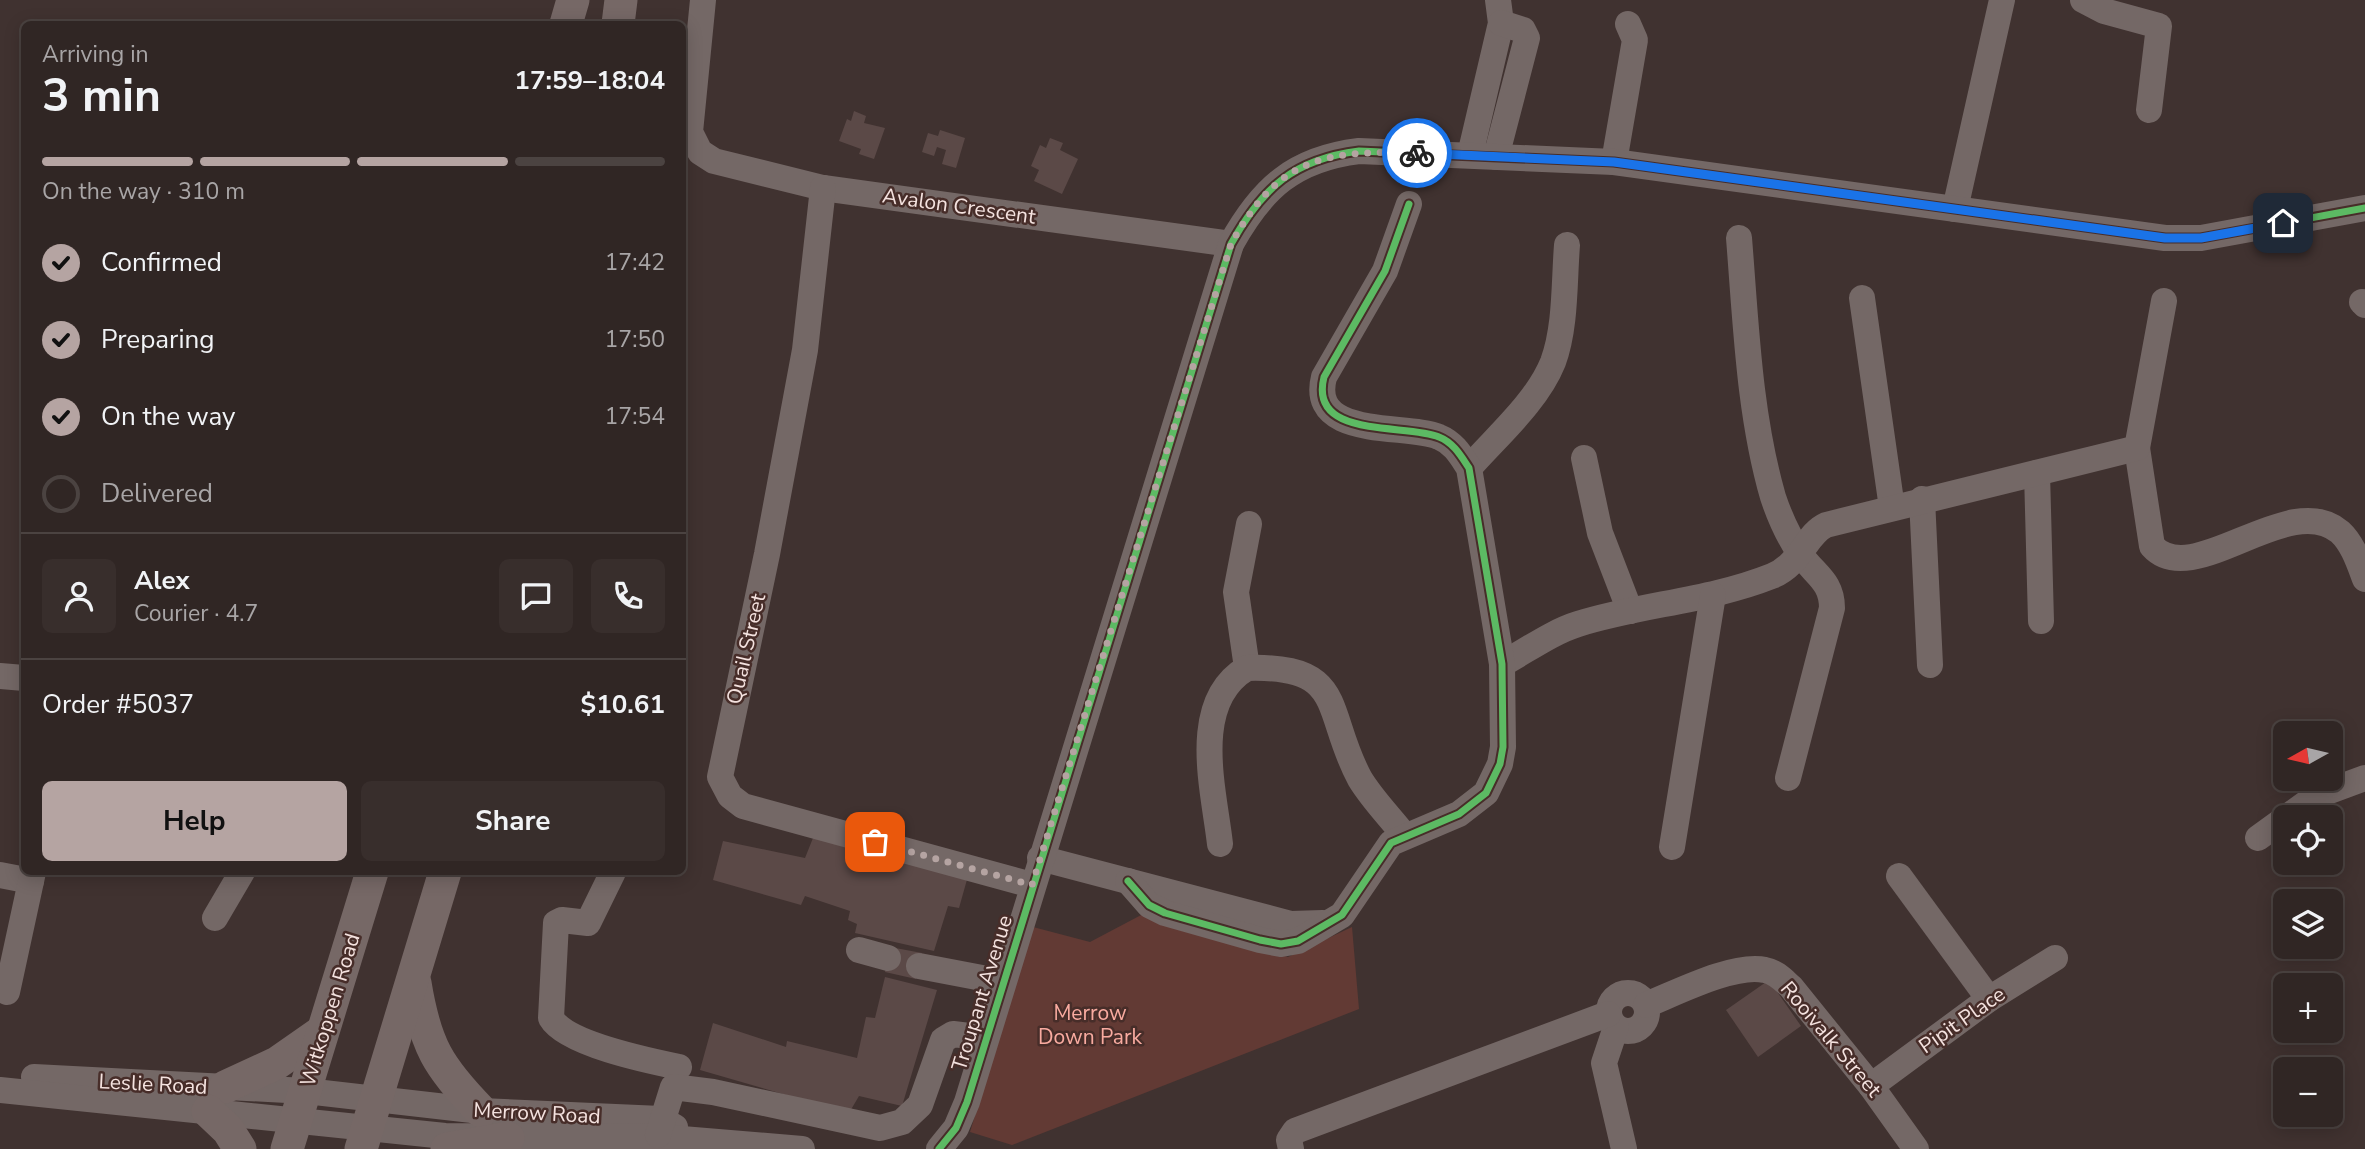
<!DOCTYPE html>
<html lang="en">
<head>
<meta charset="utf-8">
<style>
	body { margin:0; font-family:"Nunito Sans",sans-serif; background:#382e2c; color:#f1f3f6; height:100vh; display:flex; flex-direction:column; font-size:26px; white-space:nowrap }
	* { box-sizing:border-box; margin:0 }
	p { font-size:23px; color:#a8a5a6 }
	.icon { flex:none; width:38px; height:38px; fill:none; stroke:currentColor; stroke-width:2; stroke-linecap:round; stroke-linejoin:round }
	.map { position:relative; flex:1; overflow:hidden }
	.drawer { position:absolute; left:21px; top:21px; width:665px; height:854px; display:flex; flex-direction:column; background:#302624; border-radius:10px; box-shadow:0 4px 18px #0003,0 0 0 2px #4b4341 }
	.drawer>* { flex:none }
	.needle { width:46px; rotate:262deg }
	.tools { position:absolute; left:2273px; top:721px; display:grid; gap:14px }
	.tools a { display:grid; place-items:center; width:70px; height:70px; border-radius:10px; background:#302624; box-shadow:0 4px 18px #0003,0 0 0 2px #4b4341; font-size:35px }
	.pin { position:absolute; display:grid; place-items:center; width:60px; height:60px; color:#fff; margin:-30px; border-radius:14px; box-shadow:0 4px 10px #0006 }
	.courier { position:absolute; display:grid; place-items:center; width:70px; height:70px; margin:-35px; border:5px solid #1a73e8; border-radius:50%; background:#fff; color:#222; box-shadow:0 2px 9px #0007 }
	.head em { font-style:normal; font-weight:700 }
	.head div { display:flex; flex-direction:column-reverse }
	.head { display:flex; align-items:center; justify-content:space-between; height:119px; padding:0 21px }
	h1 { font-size:46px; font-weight:700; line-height:52px }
	.bar { display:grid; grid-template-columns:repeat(4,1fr); gap:10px 7px; align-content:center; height:84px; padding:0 21px }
	.bar i { height:9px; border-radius:5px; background:#4b4341 }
	.bar .active { background:#b5a4a2 }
	.bar p { grid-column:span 4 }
	.line { display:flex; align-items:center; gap:18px; padding:0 21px; border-top:2px solid #4b4341 }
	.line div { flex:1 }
	.round { display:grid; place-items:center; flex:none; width:74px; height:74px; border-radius:10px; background:#382e2c }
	ol { padding:0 21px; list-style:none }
	li { display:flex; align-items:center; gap:21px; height:77px }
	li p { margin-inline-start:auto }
	li .icon { padding:7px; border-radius:50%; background:#b5a4a2; color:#111; stroke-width:4 }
	li:last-child { color:#a8a5a6 }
	li i { width:38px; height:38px; border:4px solid #4b4341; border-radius:50% }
	.primary-button { display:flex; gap:14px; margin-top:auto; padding:14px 21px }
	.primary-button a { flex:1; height:80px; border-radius:10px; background:#b5a4a2; color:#111; font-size:28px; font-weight:700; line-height:80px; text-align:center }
	.primary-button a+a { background:#382e2c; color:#f1f3f6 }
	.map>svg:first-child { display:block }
</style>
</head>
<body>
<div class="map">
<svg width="2365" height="1149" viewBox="0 0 2365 1149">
	<rect width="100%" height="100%" fill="#403230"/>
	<path fill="#623a34" d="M1145,913L1288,957L1352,927L1359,1009L1012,1145L970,1132L1033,927L1090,942Z"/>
	<g fill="#5b4947">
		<path d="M854,111L866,116L864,123L885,128L874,159L859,154L861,149L839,141L847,119L851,121Z"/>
		<path d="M940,130L965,138L956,168L942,164L946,150L937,147L934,156L922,152L928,133L938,136Z"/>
		<path d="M1050,138L1063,143L1060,150L1078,159L1062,194L1034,181L1039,170L1031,166L1040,145L1046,148Z"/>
		<path d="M813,838L968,876L959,908L948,906L934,951L855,933L857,924L848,920L850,911L805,896L801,905L713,880L723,841L805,858Z"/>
		<path d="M890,947L922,953L916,979L885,972Z"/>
		<path d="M885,977L937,990L902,1106L859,1096L849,1113L700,1070L713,1023L786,1047L787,1041L857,1058L866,1017L875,1018Z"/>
		<path d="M1769,980L1801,1026L1758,1057L1726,1010Z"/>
	</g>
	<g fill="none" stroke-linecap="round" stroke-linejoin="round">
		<g stroke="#746866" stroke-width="26">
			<path d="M703,0L690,132L700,152L714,161L823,188L1231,244"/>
			<path d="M2083,0L2104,11L2159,26L2149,110"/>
			<path d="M1470,155L1501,23L1498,0"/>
			<path d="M1496,157L1527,38L1523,30L1501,23"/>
			<path d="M1614,162L1635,40L1628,24"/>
			<path d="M823,188L805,350L767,554L720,777L730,796L743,806L1032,885"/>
			<path d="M1955,209L2002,0"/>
			<path d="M1739,238C1746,324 1749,414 1773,497C1779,515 1790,539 1801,555C1815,575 1832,581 1832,608L1788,778"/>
			<path d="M1862,298L1892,508"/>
			<path d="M2362,302L2365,305"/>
			<path d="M2137,448L2152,546C2193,592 2289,488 2340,532C2353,544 2359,563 2365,579"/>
			<path d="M1584,458L1600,533L1630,611"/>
			<path d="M1469,468C1497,436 1537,402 1553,362C1566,327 1564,282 1567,245"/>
			<path d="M2037,473L2041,621"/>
			<path d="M1922,499L1930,665"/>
			<path d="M1502,664C1526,651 1552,632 1578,624C1642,604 1709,601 1772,576C1801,564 1806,534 1826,525L2137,448L2164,301"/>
			<path d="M1247,668L1236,592L1249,524"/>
			<path d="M0,676L24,678"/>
			<path d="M2258,838L2316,796L2365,778"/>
			<path d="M1220,844C1214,790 1189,702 1247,668C1348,665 1323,711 1360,779C1372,799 1390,817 1404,835"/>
			<path d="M1672,847L1713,595"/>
			<path d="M1040,858L1291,924L1323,923"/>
			<path d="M613,872L588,923L562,920L556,923L551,1018C566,1044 650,1061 679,1067"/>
			<path d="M0,875L31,881"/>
			<path d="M1899,876L1989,999"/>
			<path d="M1128,881L1149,905L1165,913L1260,940L1281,944L1298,941L1342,915L1391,843L1459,814L1486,793L1500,764L1503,747L1502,664L1469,468C1461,456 1454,443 1439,437C1407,423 1308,440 1324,377L1385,271L1409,204"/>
			<path d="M215,918L242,872"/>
			<path d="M859,950L888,958"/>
			<path d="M919,966L1003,982"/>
			<path d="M7,992L33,872"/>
			<circle cx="1628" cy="1012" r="19"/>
			<path d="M1646,1005C1676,993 1734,963 1765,970C1776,972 1783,980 1791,987L1871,1086L1916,1149"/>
			<path d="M1616,1027L1604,1063L1624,1149"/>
			<path d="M34,1077L306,1091L481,1111L661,1119L675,1127"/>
			<path d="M1871,1086L1989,999L2055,958"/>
			<path d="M0,1090L445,1136L658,1137L802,1149"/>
			<path d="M658,1135L673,1087L713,1092L880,1128L902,1122L920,1105L943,1040L953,1034L986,1038"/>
			<path d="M939,1149L956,1128L967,1102L1231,244C1262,188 1294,159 1359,151L1614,162L2165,238H2201L2365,208"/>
			<path d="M1291,1149L1289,1140L1295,1131L1608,1014"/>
		</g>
		<g stroke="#766866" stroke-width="33">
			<path d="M566,24L573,0"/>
			<path d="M618,24L621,0"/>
			<path d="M415,983C425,1045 438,1067 481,1111"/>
			<path d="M225,1087L277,1063L320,1033"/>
			<path d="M208,1111L228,1130L240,1149"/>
			<path d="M287,1149L372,872"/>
			<path d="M361,1149L445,872"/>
			<path d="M447,1149L508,1138"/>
		</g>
		<defs>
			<g id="cycleway">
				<path d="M1128,881L1149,905L1165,913L1260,940L1281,944L1298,941L1342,915L1391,843L1459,814L1486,793L1500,764L1503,747L1502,664L1469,468C1461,456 1454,443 1439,437C1407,423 1308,440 1324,377L1385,271L1409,204"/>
				<path d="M939,1149L956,1128L967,1102L1231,244C1262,188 1294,159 1359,151L1614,162L2165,238H2201L2365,208"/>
			</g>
		</defs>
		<use href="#cycleway" stroke="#472d29" stroke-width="11"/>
		<use href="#cycleway" stroke="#5cba63" stroke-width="7"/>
	</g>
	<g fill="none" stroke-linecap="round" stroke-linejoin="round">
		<path stroke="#b5a4a2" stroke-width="7" stroke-dasharray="0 12.6" d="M875,842L1032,885L1231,244C1279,157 1324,150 1417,153"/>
		<path stroke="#1a73e8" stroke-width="9" d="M1417,153L1614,162L2165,238H2201L2283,223"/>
	</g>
	<g text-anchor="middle" stroke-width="5" stroke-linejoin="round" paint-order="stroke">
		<g font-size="21" fill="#f4e2df" stroke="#472d29">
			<text transform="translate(959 206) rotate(8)" y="7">Avalon Crescent</text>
			<text transform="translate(746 649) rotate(-77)" y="7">Quail Street</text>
			<text transform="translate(982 993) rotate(-73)" y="7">Troupant Avenue</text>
			<text transform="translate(330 1010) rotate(-73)" y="7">Witkoppen Road</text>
			<text transform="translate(1962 1020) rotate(-35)" y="7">Pipit Place</text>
			<text transform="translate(1831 1039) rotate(50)" y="7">Rooivalk Street</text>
			<text transform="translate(153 1084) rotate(3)" y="7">Leslie Road</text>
			<text transform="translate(537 1113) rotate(3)" y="7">Merrow Road</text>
		</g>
		<g font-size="21" fill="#f9aba0" stroke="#472d29">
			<text x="1090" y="1020">Merrow<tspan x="1090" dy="24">Down Park</tspan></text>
		</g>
	</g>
</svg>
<div class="tools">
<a><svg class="needle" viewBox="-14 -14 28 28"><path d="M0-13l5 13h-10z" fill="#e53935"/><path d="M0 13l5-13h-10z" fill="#a8a5a6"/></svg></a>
<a><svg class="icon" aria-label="locate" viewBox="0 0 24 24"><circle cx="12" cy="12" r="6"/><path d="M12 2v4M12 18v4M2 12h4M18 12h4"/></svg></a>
<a><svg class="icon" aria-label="layers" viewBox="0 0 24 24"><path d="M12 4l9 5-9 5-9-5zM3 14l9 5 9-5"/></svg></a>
<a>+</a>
<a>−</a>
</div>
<div class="pin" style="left:875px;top:842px;background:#ea580c"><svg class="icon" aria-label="bag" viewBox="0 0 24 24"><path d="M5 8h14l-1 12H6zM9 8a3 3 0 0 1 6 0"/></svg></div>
<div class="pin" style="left:2283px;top:223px;background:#1f2937"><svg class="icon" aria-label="home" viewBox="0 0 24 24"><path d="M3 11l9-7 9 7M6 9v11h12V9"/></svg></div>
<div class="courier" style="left:1417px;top:153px"><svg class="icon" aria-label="bike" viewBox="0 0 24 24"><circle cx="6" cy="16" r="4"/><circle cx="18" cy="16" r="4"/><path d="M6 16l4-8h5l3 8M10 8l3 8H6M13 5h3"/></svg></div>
<section class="drawer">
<div class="head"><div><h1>3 min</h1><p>Arriving in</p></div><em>17:59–18:04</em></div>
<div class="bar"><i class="active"></i><i class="active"></i><i class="active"></i><i></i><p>On the way · 310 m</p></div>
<ol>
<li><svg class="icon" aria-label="check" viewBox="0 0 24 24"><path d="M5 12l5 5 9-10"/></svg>Confirmed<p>17:42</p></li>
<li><svg class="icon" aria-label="check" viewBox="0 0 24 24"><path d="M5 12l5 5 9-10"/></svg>Preparing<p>17:50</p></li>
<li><svg class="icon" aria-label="check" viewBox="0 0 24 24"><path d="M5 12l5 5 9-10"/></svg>On the way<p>17:54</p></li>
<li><i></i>Delivered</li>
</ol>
<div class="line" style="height:126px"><a class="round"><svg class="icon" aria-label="person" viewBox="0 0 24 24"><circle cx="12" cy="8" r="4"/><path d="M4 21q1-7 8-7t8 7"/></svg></a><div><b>Alex</b><p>Courier · 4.7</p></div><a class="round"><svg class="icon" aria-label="chat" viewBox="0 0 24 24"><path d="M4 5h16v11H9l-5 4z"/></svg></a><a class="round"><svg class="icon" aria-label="phone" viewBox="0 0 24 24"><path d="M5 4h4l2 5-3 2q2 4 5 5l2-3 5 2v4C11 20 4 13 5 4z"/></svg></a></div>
<div class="line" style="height:91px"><div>Order #5037</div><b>$10.61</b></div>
<div class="primary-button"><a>Help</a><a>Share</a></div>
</section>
</div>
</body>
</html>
